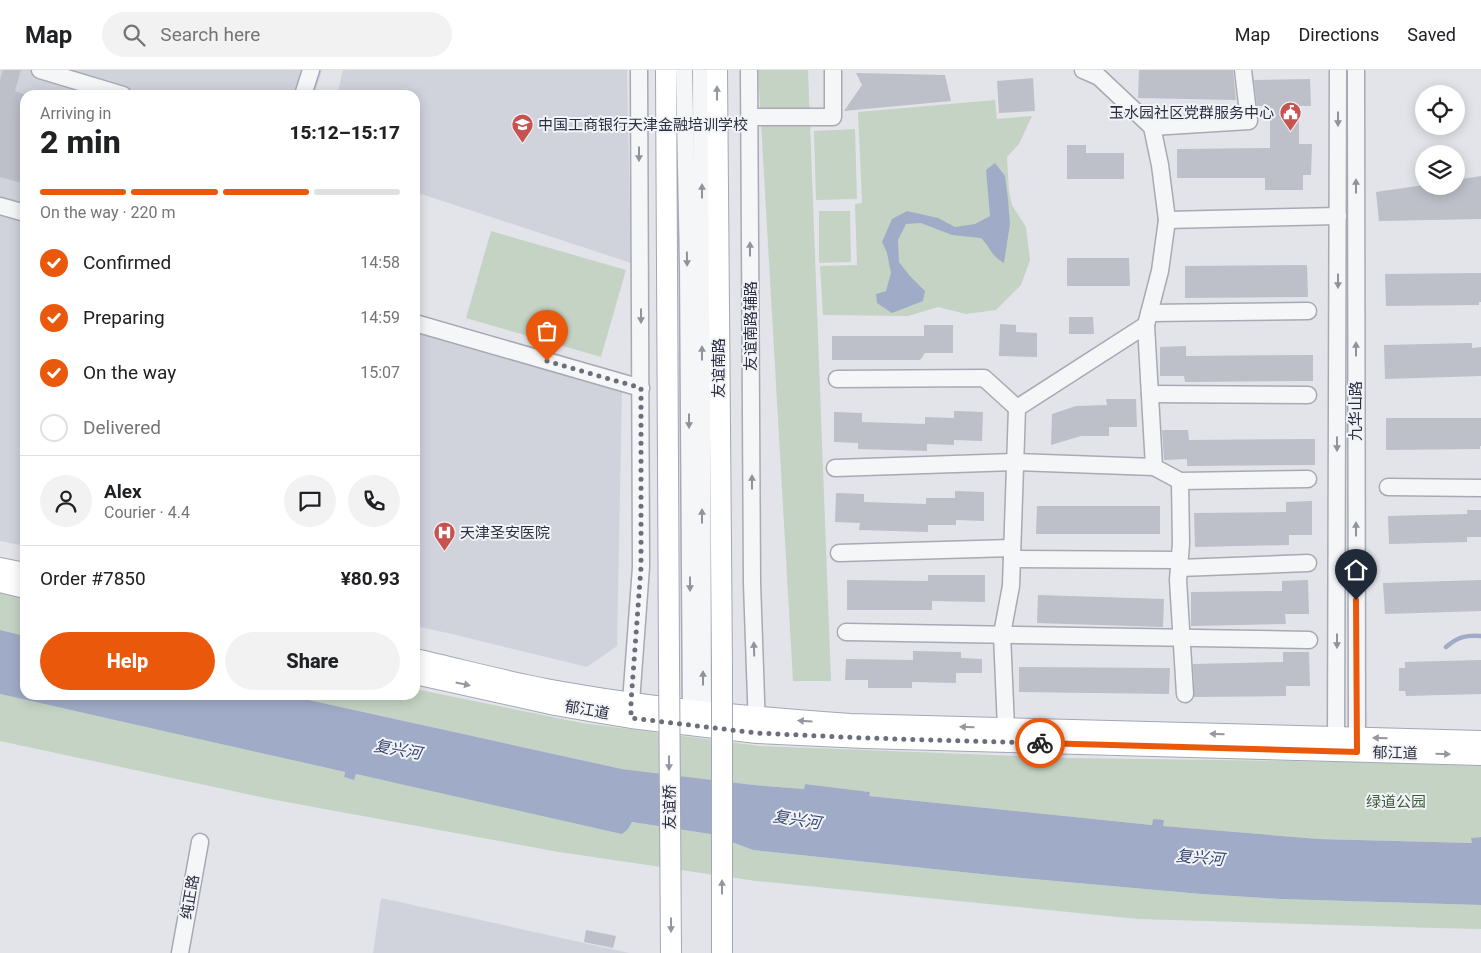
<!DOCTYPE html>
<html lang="en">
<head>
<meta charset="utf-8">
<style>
	body { margin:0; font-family:Roboto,"Noto Sans SC",sans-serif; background:#f2f2f2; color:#202124; height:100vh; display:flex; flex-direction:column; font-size:19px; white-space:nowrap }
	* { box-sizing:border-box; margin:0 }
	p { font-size:16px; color:#757577 }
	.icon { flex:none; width:28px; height:28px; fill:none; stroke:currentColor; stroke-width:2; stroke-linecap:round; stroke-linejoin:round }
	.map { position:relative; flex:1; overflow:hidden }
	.sheet { position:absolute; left:20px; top:20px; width:400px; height:610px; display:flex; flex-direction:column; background:#fff; border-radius:15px; box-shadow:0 2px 12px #0003 }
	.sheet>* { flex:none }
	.fabs { position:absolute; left:1415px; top:15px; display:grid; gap:10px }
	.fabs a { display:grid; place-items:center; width:50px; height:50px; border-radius:50%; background:#fff; box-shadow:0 2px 12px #0003; font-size:25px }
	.pin { position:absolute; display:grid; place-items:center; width:42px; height:42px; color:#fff; margin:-51px -21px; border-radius:50% 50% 50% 0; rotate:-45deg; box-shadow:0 0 5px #0007 }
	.pin .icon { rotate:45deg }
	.courier { position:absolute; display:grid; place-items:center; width:50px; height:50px; margin:-25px; border:4px solid #ea580c; border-radius:50%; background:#fff; color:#222; box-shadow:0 1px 6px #0007 }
	.overview em { font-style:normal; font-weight:800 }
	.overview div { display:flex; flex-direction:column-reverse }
	.overview { display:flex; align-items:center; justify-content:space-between; height:85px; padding:0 20px }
	h1 { font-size:32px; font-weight:800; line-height:38px }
	.bar { display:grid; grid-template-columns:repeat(4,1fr); gap:8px 5px; align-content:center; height:60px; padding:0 20px }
	.bar i { height:6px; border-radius:4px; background:#e0e0e0 }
	.bar .current { background:#ea580c }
	.bar p { grid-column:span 4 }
	.line { display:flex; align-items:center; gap:12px; padding:0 20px; border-top:1px solid #e0e0e0 }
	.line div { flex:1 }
	.round { display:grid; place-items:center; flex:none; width:52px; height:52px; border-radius:26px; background:#f2f2f2 }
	ol { padding:0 20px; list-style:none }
	li { display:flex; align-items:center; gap:15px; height:55px }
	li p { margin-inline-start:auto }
	li .icon { padding:5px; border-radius:50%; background:#ea580c; color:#fff; stroke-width:4 }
	li:last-child { color:#757577 }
	li i { width:28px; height:28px; border:2px solid #e0e0e0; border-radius:50% }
	.primary-button { display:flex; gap:10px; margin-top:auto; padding:10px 20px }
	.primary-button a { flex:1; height:58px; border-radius:30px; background:#ea580c; color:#fff; font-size:20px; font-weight:800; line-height:58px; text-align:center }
	.primary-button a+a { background:#f2f2f2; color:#202124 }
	header { display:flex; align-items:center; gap:30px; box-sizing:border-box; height:70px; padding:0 25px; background:#fff; border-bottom:1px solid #e0e0e0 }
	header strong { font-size:24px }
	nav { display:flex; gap:28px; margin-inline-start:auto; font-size:18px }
	.search { width:350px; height:45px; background:#f2f2f2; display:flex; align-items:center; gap:12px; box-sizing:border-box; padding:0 18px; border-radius:28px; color:#757577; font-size:19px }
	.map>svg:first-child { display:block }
</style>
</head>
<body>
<header>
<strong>Map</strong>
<div class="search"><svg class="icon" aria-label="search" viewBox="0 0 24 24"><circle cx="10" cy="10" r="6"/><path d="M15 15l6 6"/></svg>Search here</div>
<nav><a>Map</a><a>Directions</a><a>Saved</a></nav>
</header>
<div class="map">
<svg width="1481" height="883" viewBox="0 0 1481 883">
	<rect width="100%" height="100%" fill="#e2e4ea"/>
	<g fill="#d1d3dc">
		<path d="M0,0H322L314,25H25V476L0,471Z"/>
		<path d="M343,0H627L631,193L415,122V25H337Z"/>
		<path d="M415,262L622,321L617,576L587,597L452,564L415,556Z"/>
		<path d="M381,828L629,883H373Z"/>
	</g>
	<g fill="#c5d3c4">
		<path d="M758,0H808L831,611H793Z"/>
		<path d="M995,30L997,49L1032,46L1019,74L1007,87L1009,122L1012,135L1026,157L1030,190L1021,215L996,240L966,244L938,237L908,246L823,245L820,196L857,195L855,134L862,133L858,42Z"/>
		<path d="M855,59L857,129L816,130L814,61Z"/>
		<path d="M819,141H850L851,192L819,193Z"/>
		<path d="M491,161L626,200L601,287L466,248Z"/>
		<path d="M0,522L25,528V566L0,560Z"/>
		<path d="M415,619L582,653L760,676L1067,688L1364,692L1481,696V767L1472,768L1473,773L1319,769L1163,756L1153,749L1152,755L869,726V722L805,714L804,719L754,715L622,699L286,625H415Z"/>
		<path d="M0,624L345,702L344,707L353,709L355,704L628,759L632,752L710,764L753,780L1000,806L1201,824L1280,829L1481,835V859L1435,858L1138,849L756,811L559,782L270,729L0,671Z"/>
	</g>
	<g fill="#a0acc7">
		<path d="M995,93L1005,106L1008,129L1010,154L1004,193C991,186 991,178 981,168L952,165L921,153L906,154L898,170L899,192L910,206L925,221L923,231L892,243L877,233L876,224L886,221L891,203L887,183L882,172L892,149L907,141L938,148L955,157L975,154L990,146L986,100Z"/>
		<path d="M0,560L25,566V625H286L622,699L754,715L804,719L805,714L870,722L869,726L1152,755L1153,749L1164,750L1163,756L1319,769L1472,773L1471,768L1481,767V835L1280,829L1201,824L1000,806L753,780L710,764L632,752L628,759L622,764L356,704L354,710L344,707L345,702L0,624Z"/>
	</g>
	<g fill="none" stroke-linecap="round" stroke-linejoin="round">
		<path stroke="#a0acc7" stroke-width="4.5" d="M1446,577C1458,567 1465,565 1481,566"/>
	</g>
	<g fill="#bdbfc9">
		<path d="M3,0H21L15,21L25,25V114L0,107V10Z"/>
		<path d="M1139,0H1233L1236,30L1138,28Z"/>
		<path d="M856,3L945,5L951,31L844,41L862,15Z"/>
		<path d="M1033,8L1035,41L999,43L997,11Z"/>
		<path d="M1310,9L1311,36H1299V74H1312L1311,105H1303V120H1265V108H1177V79L1270,78V36H1257L1254,10Z"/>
		<path d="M1067,75H1086V83H1124V109H1067Z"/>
		<path d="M1481,106V149L1379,151L1376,122L1424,115V116H1456V110Z"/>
		<path d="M1067,188H1129L1130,216H1067Z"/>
		<path d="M1307,195L1308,227L1185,228V196Z"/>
		<path d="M1481,203V232H1479V235L1386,236L1385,204Z"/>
		<path d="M1069,247H1093L1094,264H1069Z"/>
		<path d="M1000,254L1016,255V262L1037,263V287L999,286Z"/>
		<path d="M924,255H953V283H925L920,290H832V266H924Z"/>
		<path d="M1472,273V278L1481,277V306L1385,309L1384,275Z"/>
		<path d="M1186,276V286L1313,285V311L1185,312L1184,306H1160V277Z"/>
		<path d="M1106,329H1136L1137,357H1109V366H1081L1051,375L1052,344L1076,336L1107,335Z"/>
		<path d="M954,341L983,342L982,371L954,370V375L927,374V381L858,379V373L834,372V342L862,343V352L925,354V347L954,348Z"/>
		<path d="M1386,348H1481V376H1480V379L1386,380Z"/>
		<path d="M1162,360H1188L1189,370L1315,369V395L1187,396V389L1164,390Z"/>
		<path d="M955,421L984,422V451L956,450V455H928V462L859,460L860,453L835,452L836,423L864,424V432L926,434V428H955Z"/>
		<path d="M1312,431V465H1289V475L1195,477L1194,443L1286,442V432Z"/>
		<path d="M1037,436H1160V464H1036Z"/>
		<path d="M1467,440H1481V467H1467V472L1389,474L1388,446L1467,444Z"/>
		<path d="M928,505H985V532L932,531V540H847V510L928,511Z"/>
		<path d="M1308,510L1309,544H1285L1286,554L1191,556V522L1282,521V511Z"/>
		<path d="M1481,510V541L1385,544L1383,513Z"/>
		<path d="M1038,525L1164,529L1163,557L1037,553Z"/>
		<path d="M913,581L961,582V588L982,589V603H956V613L912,612V618H868V610H845L846,589L913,590Z"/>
		<path d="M1283,582H1309L1310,616H1286V626L1194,627L1193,594L1283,592Z"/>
		<path d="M1481,590V624L1406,626L1405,621H1399V598H1405V592Z"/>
		<path d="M1019,597L1170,598L1169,624L1019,622Z"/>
		<path d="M586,860L616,866L613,878L584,872Z"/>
	</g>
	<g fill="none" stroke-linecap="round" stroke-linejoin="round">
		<defs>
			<g id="minor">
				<path d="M40,0L123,25"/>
				<path d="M684,0L688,194L691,653"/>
				<path d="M701,0L703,652"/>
				<path d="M749,0L752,513L757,658"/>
				<path d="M1083,0L1099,7L1152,57L1160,95L1167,150L1160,201L1146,255L1154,397L1180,411L1181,474L1178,510L1185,624"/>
				<path d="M1356,0L1357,680"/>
				<path d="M303,25L311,0"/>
				<path d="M750,47H833V0"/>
				<path d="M1152,57L1249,51L1243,0"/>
				<path d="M0,136L25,143"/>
				<path d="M1167,150L1338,146"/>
				<path d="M1149,243L1308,241"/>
				<path d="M415,253L641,318"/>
				<path d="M837,309L984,308L1017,338"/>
				<path d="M1150,324L1308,325"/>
				<path d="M835,398L1015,392L1154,397"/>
				<path d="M1180,411L1308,409"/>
				<path d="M1388,417L1481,418"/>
				<path d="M839,483L1012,478"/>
				<path d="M1012,489L1179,490"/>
				<path d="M1179,498L1308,493"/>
				<path d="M846,562L1309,570"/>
				<path d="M631,645V632L641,497L639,0"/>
				<path d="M1006,658L1002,564L1011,516L1017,338L1146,255"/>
				<path d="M1336,678L1338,0"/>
				<path d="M180,883L200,772"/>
			</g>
			<g id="major">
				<path d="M666,0L669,591"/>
				<path d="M717,0L722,597"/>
				<path d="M0,498L25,503"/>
				<path d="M0,512L25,518"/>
				<path d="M415,589C464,600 514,614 563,622C659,639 753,647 850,654L1481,671"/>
				<path d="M415,604L555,635L595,642L631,648L757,663L864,668L1481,685"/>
			</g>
		</defs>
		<use href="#minor" stroke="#a7aab4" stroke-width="19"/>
		<use href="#major" stroke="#a2a7b5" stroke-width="22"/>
		<use href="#minor" stroke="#f5f6f8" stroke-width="16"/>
		<use href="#major" stroke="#fff" stroke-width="20"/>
		<defs>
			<g id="major-bridge">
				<path d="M669,591L671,883"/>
				<path d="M722,597V883"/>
			</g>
		</defs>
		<use href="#major-bridge" stroke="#a2a7b5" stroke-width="22" stroke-linecap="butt"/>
		<use href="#major-bridge" stroke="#fff" stroke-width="20"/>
	</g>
	<defs><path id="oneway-solid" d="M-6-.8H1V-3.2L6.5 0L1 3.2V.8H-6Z" transform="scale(1.25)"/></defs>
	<g fill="#9597a0">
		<use href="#oneway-solid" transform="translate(717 23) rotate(-90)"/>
		<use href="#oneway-solid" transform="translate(463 614) rotate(12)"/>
		<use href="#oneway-solid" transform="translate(805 651) rotate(-176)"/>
		<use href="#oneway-solid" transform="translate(967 657) rotate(-178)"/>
		<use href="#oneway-solid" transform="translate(1217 664) rotate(-178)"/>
		<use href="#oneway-solid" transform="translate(1380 668) rotate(-178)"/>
		<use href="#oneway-solid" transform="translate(1443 684) rotate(1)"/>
		<use href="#oneway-solid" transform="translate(669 693) rotate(90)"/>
		<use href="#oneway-solid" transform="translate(722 817) rotate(-90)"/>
		<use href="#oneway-solid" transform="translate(671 855) rotate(90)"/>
	</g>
	<g fill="#90929c">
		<use href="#oneway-solid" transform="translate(1338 49) rotate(90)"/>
		<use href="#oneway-solid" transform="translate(639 84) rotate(90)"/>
		<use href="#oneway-solid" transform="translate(1356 116) rotate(-90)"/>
		<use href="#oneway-solid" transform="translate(702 121) rotate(-90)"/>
		<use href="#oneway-solid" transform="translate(750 179) rotate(-90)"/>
		<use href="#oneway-solid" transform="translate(687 189) rotate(89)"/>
		<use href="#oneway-solid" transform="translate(1338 211) rotate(90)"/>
		<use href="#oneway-solid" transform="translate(641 246) rotate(90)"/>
		<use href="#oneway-solid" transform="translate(1356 279) rotate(-90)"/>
		<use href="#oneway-solid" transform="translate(702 283) rotate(-90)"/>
		<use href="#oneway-solid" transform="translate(689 351) rotate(90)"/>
		<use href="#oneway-solid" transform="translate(1337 374) rotate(90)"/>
		<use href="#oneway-solid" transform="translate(752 412) rotate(-90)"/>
		<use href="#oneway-solid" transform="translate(702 446) rotate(-90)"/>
		<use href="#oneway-solid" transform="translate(1356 459) rotate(-90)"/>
		<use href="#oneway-solid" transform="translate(690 514) rotate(90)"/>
		<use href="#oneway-solid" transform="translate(1337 571) rotate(90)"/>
		<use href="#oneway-solid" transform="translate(754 579) rotate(-92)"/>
		<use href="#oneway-solid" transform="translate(703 608) rotate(-90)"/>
	</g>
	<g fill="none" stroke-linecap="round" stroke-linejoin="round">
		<path stroke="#6b6e7c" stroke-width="5" stroke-dasharray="0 9" d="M547,291L641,318V497L631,632V648L757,663L864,668L1040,673"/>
		<path stroke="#ea580c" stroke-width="6" d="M1040,673L1357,682L1356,530"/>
	</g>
	<defs>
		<symbol id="civic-pin" viewBox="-11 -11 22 30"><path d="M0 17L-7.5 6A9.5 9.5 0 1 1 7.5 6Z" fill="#c75250" stroke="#f2f3f7"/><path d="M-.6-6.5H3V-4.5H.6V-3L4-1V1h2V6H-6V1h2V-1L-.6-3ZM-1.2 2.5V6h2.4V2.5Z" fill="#fff"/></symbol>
		<symbol id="school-pin" viewBox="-11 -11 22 30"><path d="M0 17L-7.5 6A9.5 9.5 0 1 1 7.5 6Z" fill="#c75250" stroke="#f2f3f7"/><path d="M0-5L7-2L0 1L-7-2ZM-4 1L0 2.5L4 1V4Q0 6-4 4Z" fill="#fff"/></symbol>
		<symbol id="hospital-pin" viewBox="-11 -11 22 30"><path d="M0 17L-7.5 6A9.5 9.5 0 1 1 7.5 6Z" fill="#c75250" stroke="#f2f3f7"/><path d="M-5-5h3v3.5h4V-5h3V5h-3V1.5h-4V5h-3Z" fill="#fff"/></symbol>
	</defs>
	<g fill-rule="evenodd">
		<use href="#civic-pin" x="1278" y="30" width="25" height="34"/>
		<use href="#school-pin" x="510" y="42" width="25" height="34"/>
		<use href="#hospital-pin" x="432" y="450" width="25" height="34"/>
	</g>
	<g text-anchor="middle" stroke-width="4" stroke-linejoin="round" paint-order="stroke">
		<g font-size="15" fill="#2b2f41" stroke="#f2f3f7" text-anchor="start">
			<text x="1274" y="48" text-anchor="end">玉水园社区党群服务中心</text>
			<text x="538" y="60">中国工商银行天津金融培训学校</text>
			<text x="460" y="468">天津圣安医院</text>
		</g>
		<g font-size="15" fill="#2b2f41" stroke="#f2f3f7">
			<text transform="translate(751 256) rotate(-90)" y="5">友谊南路辅路</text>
			<text transform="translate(719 298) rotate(-90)" y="5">友谊南路</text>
			<text transform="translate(1356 341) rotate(-90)" y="5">九华山路</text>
			<text transform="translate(587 640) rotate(10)" y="5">郁江道</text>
			<text transform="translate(1395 683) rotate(1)" y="5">郁江道</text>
			<text transform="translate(670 737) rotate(-90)" y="5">友谊桥</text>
			<text transform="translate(190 827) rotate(-80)" y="5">纯正路</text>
		</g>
		<g font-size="15" fill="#3a5c39" stroke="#f2f3f7">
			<text x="1396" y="737">绿道公园</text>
		</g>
		<g font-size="16" font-style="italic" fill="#384873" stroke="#f2f3f7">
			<text transform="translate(398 679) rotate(10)" y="6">复兴河</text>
			<text transform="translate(797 749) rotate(9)" y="6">复兴河</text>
			<text transform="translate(1200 787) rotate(5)" y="6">复兴河</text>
		</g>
	</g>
</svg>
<div class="fabs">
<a><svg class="icon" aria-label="locate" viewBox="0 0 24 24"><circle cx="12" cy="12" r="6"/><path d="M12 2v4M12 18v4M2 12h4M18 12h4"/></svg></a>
<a><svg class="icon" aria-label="layers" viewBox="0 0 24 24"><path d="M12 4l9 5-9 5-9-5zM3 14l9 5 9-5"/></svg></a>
</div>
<div class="pin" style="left:547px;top:291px;background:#ea580c"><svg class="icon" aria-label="bag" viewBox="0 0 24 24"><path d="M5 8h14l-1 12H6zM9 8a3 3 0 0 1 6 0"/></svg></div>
<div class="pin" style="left:1356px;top:530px;background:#1f2937"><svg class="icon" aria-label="home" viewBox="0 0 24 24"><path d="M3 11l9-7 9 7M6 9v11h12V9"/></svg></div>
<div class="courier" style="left:1040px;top:673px"><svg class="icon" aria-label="bike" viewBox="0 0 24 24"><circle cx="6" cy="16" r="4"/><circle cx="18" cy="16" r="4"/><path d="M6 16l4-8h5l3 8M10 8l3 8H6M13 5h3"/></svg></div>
<section class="sheet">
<div class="overview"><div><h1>2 min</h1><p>Arriving in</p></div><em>15:12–15:17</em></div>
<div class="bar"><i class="current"></i><i class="current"></i><i class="current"></i><i></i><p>On the way · 220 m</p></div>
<ol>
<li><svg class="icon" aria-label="check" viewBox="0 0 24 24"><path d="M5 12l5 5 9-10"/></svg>Confirmed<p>14:58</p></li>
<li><svg class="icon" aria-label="check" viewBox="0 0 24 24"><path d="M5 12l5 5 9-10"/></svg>Preparing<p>14:59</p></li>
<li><svg class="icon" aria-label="check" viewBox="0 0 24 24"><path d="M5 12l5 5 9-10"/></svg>On the way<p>15:07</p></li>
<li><i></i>Delivered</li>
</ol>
<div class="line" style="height:90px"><a class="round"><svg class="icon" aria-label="person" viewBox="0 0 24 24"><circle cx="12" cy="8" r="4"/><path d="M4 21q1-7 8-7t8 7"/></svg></a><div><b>Alex</b><p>Courier · 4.4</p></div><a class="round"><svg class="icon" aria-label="chat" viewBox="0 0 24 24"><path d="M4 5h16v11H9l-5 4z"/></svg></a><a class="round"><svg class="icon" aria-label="phone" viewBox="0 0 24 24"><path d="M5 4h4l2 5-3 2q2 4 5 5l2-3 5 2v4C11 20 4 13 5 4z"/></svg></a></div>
<div class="line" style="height:65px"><div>Order #7850</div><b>¥80.93</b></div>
<div class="primary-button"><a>Help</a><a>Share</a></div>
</section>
</div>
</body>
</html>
